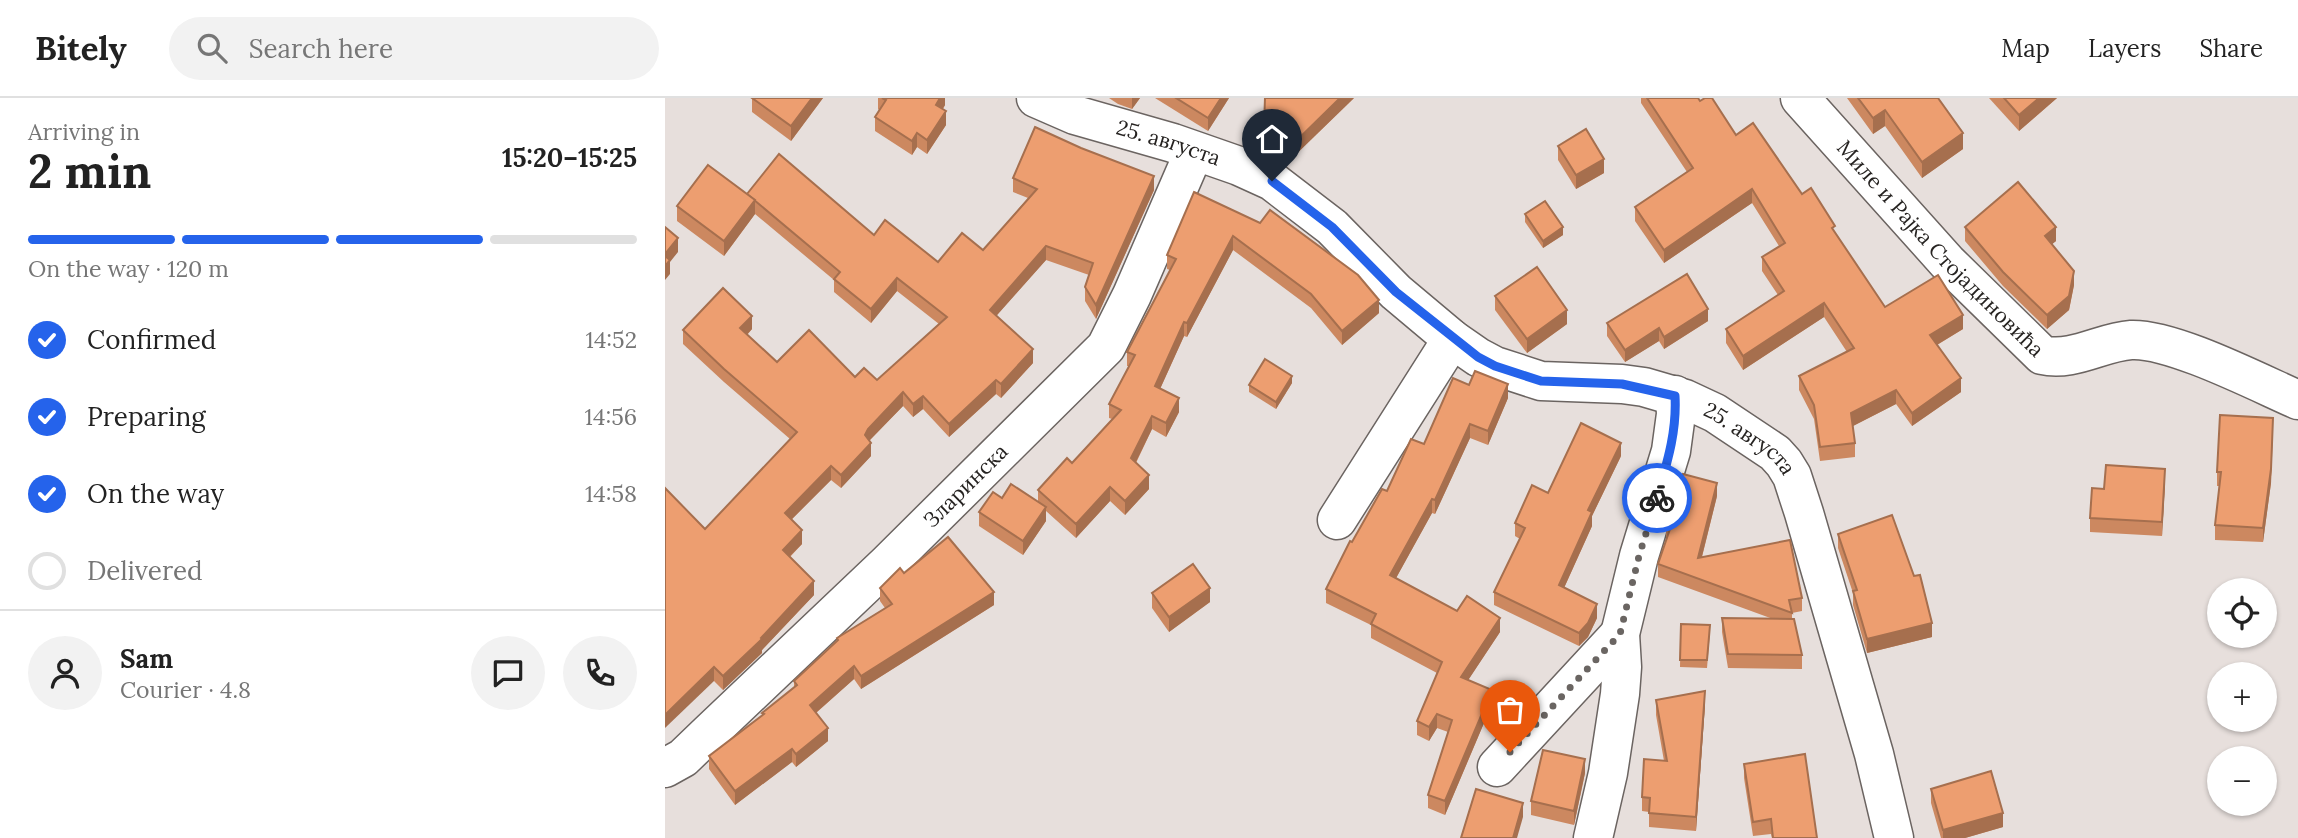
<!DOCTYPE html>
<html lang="en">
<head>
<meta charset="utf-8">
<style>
	body { margin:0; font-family:Lora,serif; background:#f2f2f2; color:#222; height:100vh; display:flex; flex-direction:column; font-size:26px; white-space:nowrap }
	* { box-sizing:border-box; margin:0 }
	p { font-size:23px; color:#767676 }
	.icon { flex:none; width:38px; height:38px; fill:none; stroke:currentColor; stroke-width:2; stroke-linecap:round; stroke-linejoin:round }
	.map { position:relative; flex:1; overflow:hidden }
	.sheet { display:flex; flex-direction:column; background:#fff; width:665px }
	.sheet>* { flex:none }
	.tools { position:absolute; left:1542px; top:480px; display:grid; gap:14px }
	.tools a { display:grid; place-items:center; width:70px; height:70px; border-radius:50%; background:#fff; box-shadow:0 2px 5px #0004; font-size:35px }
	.pin { position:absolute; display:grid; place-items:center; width:60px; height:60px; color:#fff; margin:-72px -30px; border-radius:50% 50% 50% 0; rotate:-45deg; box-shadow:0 0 7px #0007 }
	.pin .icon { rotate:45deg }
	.courier { position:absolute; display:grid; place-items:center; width:70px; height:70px; margin:-35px; border:5px solid #2563eb; border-radius:50%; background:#fff; color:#222; box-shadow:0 2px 9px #0007 }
	.summary em { font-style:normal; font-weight:800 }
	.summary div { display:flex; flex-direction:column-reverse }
	.summary { display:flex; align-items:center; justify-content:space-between; height:119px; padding:0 28px }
	h1 { font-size:46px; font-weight:800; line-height:52px }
	.bar { display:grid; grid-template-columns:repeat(4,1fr); gap:10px 7px; align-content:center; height:84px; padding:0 28px }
	.bar i { height:9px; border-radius:5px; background:#e0e0e0 }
	.bar .selected { background:#2563eb }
	.bar p { grid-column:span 4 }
	.line { display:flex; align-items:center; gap:18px; padding:0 28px; border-top:2px solid #e0e0e0 }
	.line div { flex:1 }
	.round { display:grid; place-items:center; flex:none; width:74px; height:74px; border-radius:37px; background:#f2f2f2 }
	ol { padding:0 28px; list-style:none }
	li { display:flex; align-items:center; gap:21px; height:77px }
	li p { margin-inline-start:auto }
	li .icon { padding:7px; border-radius:50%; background:#2563eb; color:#fff; stroke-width:4 }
	li:last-child { color:#767676 }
	li i { width:38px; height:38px; border:4px solid #e0e0e0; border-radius:50% }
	header { display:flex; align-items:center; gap:42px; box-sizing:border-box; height:98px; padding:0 35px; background:#fff; border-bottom:2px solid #e0e0e0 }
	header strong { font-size:33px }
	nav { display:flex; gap:38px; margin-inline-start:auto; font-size:24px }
	.search { width:490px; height:63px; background:#f2f2f2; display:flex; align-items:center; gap:18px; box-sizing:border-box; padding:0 24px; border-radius:38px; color:#767676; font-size:26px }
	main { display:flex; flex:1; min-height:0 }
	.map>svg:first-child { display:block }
</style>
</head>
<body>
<header>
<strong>Bitely</strong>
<div class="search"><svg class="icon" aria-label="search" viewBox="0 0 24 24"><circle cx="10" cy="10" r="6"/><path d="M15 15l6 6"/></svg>Search here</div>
<nav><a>Map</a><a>Layers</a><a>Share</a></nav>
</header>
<main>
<section class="sheet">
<div class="summary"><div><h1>2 min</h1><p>Arriving in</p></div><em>15:20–15:25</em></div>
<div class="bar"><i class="selected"></i><i class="selected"></i><i class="selected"></i><i></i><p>On the way · 120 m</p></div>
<ol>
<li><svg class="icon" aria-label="check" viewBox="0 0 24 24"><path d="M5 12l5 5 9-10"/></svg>Confirmed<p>14:52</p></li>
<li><svg class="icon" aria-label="check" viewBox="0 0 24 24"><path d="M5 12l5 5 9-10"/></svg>Preparing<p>14:56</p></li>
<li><svg class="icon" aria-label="check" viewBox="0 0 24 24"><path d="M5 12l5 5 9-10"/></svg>On the way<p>14:58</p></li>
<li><i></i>Delivered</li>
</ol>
<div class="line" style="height:126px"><a class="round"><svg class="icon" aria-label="person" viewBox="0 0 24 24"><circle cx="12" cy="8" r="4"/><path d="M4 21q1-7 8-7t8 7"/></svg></a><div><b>Sam</b><p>Courier · 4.8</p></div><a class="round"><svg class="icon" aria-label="chat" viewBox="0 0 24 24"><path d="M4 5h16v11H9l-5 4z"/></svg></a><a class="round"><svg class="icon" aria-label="phone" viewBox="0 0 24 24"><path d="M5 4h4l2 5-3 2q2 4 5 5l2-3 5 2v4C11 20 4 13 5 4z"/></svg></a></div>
</section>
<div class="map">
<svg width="1633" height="740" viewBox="0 0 1633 740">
	<rect width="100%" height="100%" fill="#e7dfdc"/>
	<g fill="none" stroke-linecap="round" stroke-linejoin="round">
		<defs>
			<g id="minor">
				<path id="s1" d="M371,0L410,17L508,45L574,68L607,83L667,129L731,194L787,241L813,259L830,268L876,283L957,286L979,289L1020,301L1050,315L1110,355L1119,365L1127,378L1139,415L1209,656L1229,740"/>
				<path id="s2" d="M1135,0L1282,164L1377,257C1409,264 1436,244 1466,242C1507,240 1594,285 1633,302"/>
				<path d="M672,422L787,241"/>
				<path d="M832,669L955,536"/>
				<path id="s3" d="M0,670L18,660L44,635L222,466L441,249L467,197L529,54"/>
				<path d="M928,740L943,675L955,596L957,569L955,536L974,458L1006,353L1011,316L1010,297"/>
			</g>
		</defs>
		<use href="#minor" stroke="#6b6461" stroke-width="41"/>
		<use href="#minor" stroke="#fff" stroke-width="38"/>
	</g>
	<g fill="#cc8860">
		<path d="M87,0H158L126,43L87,14Z"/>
		<path d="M213,0H280V7L278,11L281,27L262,56L252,49L247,57L210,33V19L214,12L213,11Z"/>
		<path d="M444,0H475L467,11L453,6Z"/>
		<path d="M490,0H564L543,33Z"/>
		<path d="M689,0L622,65L599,43V29Z"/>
		<path d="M976,0H1033L1071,37L1137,96L1170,135L1220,209L1298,231L1272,247L1296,294L1247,328L1231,306L1188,328L1190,345V359L1155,363L1149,321L1134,292V278L1182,254L1159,219L1078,272L1061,245V231L1113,197L1097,173V159L1114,148L1087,105L999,165L970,123V109L1022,74L976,5Z"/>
		<path d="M1182,0H1273L1298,51L1257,80L1220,28L1208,36Z"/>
		<path d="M1324,0H1392L1354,33Z"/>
		<path d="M893,48L939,75L911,91L893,62Z"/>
		<path d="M348,80L489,92L431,221L420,203V189L424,177L381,162L331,218L368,265L336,300L331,296L284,339L258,311L248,319L238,308L204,343L206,358L176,390L166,382L126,422L137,446L125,459L149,497L97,552V555L58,592L49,583L40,431L125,341L59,284L18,246V232L87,231L82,237L112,264L190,279L212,282L274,226L232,193L206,225L169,194V182L90,116L59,158L12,123V108L82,96L209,137L273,164L318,152L363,100L348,94Z"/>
		<path d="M529,94L714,215L677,247L646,210L568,152L522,239L519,238L495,291L514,314L501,339L487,331L471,365L484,391L460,417L445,403L411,440L381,413V423L358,457L314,428V414L373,404V392L407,365L447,321L444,320V306L464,268H462V254L505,172L502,171V157Z"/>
		<path d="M860,116L898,137L878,150L860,124Z"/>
		<path d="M1300,129L1391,143L1387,146L1409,187L1404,212L1382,231L1338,188L1300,143Z"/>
		<path d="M830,198L902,226L862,255L830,212Z"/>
		<path d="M1043,223L999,251L994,243L960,264L942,238V225Z"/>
		<path d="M627,285L611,311L584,294V287Z"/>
		<path d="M804,287L843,300L823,347L805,340L770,416L767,415L731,480L792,513L835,534L803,582L827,606L780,717L763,710V697L783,634L772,630L764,643L752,637V623L772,575L706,540V527L661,505V491L687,444Z"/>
		<path d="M1608,334L1606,385L1598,444L1550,442V427L1555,388H1552V374Z"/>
		<path d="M956,358L927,418V428L899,490L932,520L923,539L914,548L829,507V494L855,441L850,438V425L883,395Z"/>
		<path d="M1500,385L1497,438L1425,434V420L1439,391Z"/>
		<path d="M1052,398L1037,459L1137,500V513L1127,515V521L1137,557V571L1063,570L1057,534V520L1108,521L993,479V466L1001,443V430Z"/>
		<path d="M1173,436L1267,539L1202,555L1188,507V495L1173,450Z"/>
		<path d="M239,475L329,507L196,591L189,581L151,615L163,643L131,669L127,664L70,707L44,671V658L97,618V615L129,589V583L172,543V540L220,510L215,503V490Z"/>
		<path d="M487,495L545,504L504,534L487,510Z"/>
		<path d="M1016,526L1045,534L1042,570L1015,569Z"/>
		<path d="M991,602L1040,607L1031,733L984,729V714L977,713V699L999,663L991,617Z"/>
		<path d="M1079,666L1152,740H1107L1106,736L1088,738L1079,680Z"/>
		<path d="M920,675L909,727L866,717V703Z"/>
		<path d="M1266,691L1338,729L1300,740H1276L1266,705Z"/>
	</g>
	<g fill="#a66f4e">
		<path d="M147,0H158L126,43V28Z"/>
		<path d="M275,0H280V7L271,21V7Z"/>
		<path d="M467,0H475L467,11Z"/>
		<path d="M556,0H564L543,33V20Z"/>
		<path d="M675,0H689L622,65V52Z"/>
		<path d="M1374,0H1392L1354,33V17Z"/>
		<path d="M1220,12V28L1208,36V20Z"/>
		<path d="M281,13V27L262,56V42Z"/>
		<path d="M252,35V49L247,57V43Z"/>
		<path d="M1298,35V51L1257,80V64Z"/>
		<path d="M939,61V75L911,91V77Z"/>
		<path d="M489,78V92L431,221V207Z"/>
		<path d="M1087,91V105L999,165V152Z"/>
		<path d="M90,102V116L59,158V143Z"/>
		<path d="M898,129V137L878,150V143Z"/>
		<path d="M1391,129V143L1380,152V138Z"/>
		<path d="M568,138V152L522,239V225Z"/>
		<path d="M13,140V154L5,164V176L0,182V156Z"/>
		<path d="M381,148V162L325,225V212Z"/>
		<path d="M1409,173V187L1404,212L1382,231V217Z"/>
		<path d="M232,180V193L206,225V211Z"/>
		<path d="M714,202V215L677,247V233Z"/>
		<path d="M1159,205V219L1078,272V258Z"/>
		<path d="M1043,211V223L999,251V239Z"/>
		<path d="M902,212V226L862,255V241Z"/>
		<path d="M1298,217V231L1265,251V237Z"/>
		<path d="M87,218V231L75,244V230Z"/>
		<path d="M519,224V238L490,302V288Z"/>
		<path d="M994,230V243L960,264V252Z"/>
		<path d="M368,251V265L336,300V286Z"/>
		<path d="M627,278V285L611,311V304Z"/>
		<path d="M1296,280V294L1247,328V315Z"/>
		<path d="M331,282V296L284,339V326Z"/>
		<path d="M843,286V300L823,347V333Z"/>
		<path d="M1231,292V306L1186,329V315Z"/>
		<path d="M238,294V308L203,344L200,337L203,331Z"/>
		<path d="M258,298V311L248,319V306Z"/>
		<path d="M514,300V314L501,339V325Z"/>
		<path d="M487,318V331L466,374V360Z"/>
		<path d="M1608,320L1606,385L1598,444V430Z"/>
		<path d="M805,326V340L770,416V402Z"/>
		<path d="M206,345V358L176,390V377Z"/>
		<path d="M956,345V358L927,418V428L894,501V487L923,412Z"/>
		<path d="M166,368V382L120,428V415Z"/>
		<path d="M1500,371V385L1497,438V424Z"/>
		<path d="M484,377V391L460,417V403Z"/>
		<path d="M1052,385V398L1033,474V460Z"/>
		<path d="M445,389V403L411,440V426Z"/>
		<path d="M767,401V415L725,491V477Z"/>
		<path d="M381,409V423L358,457V443Z"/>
		<path d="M137,432V446L118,465V452Z"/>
		<path d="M149,483V497L97,552V555L58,592V578Z"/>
		<path d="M545,490V504L504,534V519Z"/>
		<path d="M329,494V507L196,591V578Z"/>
		<path d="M932,506V520L923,539L914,548V535Z"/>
		<path d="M835,520V534L796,593V579Z"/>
		<path d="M1267,525V539L1202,555V541Z"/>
		<path d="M189,568V581L145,620V607Z"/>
		<path d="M49,569V583L0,630V617Z"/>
		<path d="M827,592V606L780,717V703Z"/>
		<path d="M1040,593V607L1031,733V719Z"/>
		<path d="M772,616V630L764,643V629Z"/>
		<path d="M163,630V643L131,669V656Z"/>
		<path d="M127,651V664L70,707V693Z"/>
		<path d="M920,661V675L909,727V713Z"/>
		<path d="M858,705V719L852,740H848Z"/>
		<path d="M1338,715V729L1300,740H1278V732Z"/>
	</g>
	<g fill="#ed9e70" stroke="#a66f4e" stroke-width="2">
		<path d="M87,0H147L126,28Z"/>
		<path d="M217,0H275L271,7L281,13L262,42L252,35L247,43L210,19L221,2Z"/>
		<path d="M511,0H556L543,20Z"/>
		<path d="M600,0H675L622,52L599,29Z"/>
		<path d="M982,0H1033L1035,3L1040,0H1047L1071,37L1088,25L1137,96L1146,90L1170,128L1167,130L1220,209L1273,177L1298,217L1265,237L1296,280L1247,315L1231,292L1186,315L1190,345L1155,349L1149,307L1134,278L1189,250L1159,205L1078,258L1061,231L1119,193L1097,159L1120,145L1087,91L999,152L970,109L1028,70Z"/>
		<path d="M1193,0H1273L1298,35L1257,64L1220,12L1208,20Z"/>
		<path d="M1339,0H1374L1354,17Z"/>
		<path d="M370,29L416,50L489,78L431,207L420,189L428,165L381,148L325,212L368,251L336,286L331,282L284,326L258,298L248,306L238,294L203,331L200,337L206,345L176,377L166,368L120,415L137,432L118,452L149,483L96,540L97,541L58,578L49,569L0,617V390L40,431L132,334L59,271L18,232L58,190L87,218L75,230L112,264L144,232L190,279L199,270L212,282L282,219L232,180L206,211L169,181L175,174L82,96L114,56L209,137L220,122L273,164L297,135L318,152L372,91L348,80Z"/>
		<path d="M921,31L939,61L911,77L893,48Z"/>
		<path d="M43,67L90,102L59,143L12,108Z"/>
		<path d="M1353,84L1391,129L1380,138L1409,173L1404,198L1382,217L1338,174L1300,129Z"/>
		<path d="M529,94L595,125L605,112L693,177L714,202L677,233L646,196L568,138L522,225L519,224L490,288L514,300L501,325L487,318L466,360L484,377L460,403L445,389L411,426L373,392L402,360L407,365L456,312L444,306L470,257L462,254L511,161L502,157Z"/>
		<path d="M880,103L898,129L878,143L860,116Z"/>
		<path d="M0,129L13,140L0,156Z"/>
		<path d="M0,158L5,162L0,168Z"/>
		<path d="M872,169L902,212L862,241L830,198Z"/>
		<path d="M1022,176L1043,211L999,239L994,230L960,252L942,225Z"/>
		<path d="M600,261L627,278L611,304L584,287Z"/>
		<path d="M810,273L843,286L823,333L805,326L770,402L767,401L725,477L792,513L802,498L835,520L796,579L827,592L780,703L763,697L787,622L772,616L764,629L752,623L777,564L706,526L711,516L661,491L685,443L687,444L717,391L722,393L746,341L759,346L788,280L804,287Z"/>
		<path d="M1555,317L1608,320L1606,371L1598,430L1550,427L1556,374H1552Z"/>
		<path d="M916,325L956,345L923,412L927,414L894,487L932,506L923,525L914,535L829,494L860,430L850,425L867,387L883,395Z"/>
		<path d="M1441,367L1500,371L1497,424L1425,420L1427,390L1439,391Z"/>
		<path d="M1018,376L1052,385L1033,460L1125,442L1137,500L1124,502L1127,515L993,466L1005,431L1001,430Z"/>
		<path d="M346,386L381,409L358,443L314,414L328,394L337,400Z"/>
		<path d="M1227,417L1249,478L1255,477L1267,525L1202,541L1188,493L1192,492L1173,436Z"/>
		<path d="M283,439L329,494L196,578L189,568L145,607L163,630L131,656L127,651L70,693L44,658L99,616L97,615L132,587L129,583L173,542L172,540L227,506L215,490L235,470L239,475Z"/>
		<path d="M528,466L545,490L504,519L487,495Z"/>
		<path d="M1057,520L1129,521L1137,557L1063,556Z"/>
		<path d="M1016,526L1045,527L1042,562H1015Z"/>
		<path d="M1040,593L1031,719L984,715L985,700L977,699L979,661L1002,663L991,602Z"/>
		<path d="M878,652L920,661L909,713L866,703Z"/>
		<path d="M1140,656L1152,740H1108L1106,721L1088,724L1079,666Z"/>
		<path d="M1326,673L1338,715L1278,732L1266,691Z"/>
		<path d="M811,691L858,705L848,740H796Z"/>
	</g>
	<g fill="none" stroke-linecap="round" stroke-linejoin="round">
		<path stroke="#6a6562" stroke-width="7" stroke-dasharray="0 12.6" d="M845,654L955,536L974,458L992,400"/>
		<path stroke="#2563eb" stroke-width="9" d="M607,83L667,129L731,194L813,259L830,268L876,283L957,286L1010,298C1012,334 1002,365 992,400"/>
	</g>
	<g text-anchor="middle" stroke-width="7" stroke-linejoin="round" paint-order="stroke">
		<g font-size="21" fill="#262321" stroke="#f5ece9">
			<text dy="7" stroke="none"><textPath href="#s1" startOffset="140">25. августа</textPath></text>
			<text dy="7" stroke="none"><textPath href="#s2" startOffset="206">Миле и Рајка Стојадиновића</textPath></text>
			<text dy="7" stroke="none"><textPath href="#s1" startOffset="812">25. августа</textPath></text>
			<text dy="7" stroke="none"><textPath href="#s3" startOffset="413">Зларинска</textPath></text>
		</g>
	</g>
</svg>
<div class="tools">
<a><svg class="icon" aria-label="locate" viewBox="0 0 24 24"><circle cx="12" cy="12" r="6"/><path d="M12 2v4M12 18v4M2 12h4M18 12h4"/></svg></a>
<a>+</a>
<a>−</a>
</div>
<div class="pin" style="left:845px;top:654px;background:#ea580c"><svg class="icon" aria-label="bag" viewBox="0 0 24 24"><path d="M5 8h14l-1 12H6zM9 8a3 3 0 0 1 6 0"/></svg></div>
<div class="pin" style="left:607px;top:83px;background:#1f2937"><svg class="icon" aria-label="home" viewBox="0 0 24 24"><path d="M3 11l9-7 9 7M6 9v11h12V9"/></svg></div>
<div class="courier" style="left:992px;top:400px"><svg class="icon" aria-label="bike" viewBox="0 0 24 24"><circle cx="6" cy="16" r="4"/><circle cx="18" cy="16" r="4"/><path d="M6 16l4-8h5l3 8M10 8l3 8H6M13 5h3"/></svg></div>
</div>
</main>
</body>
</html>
